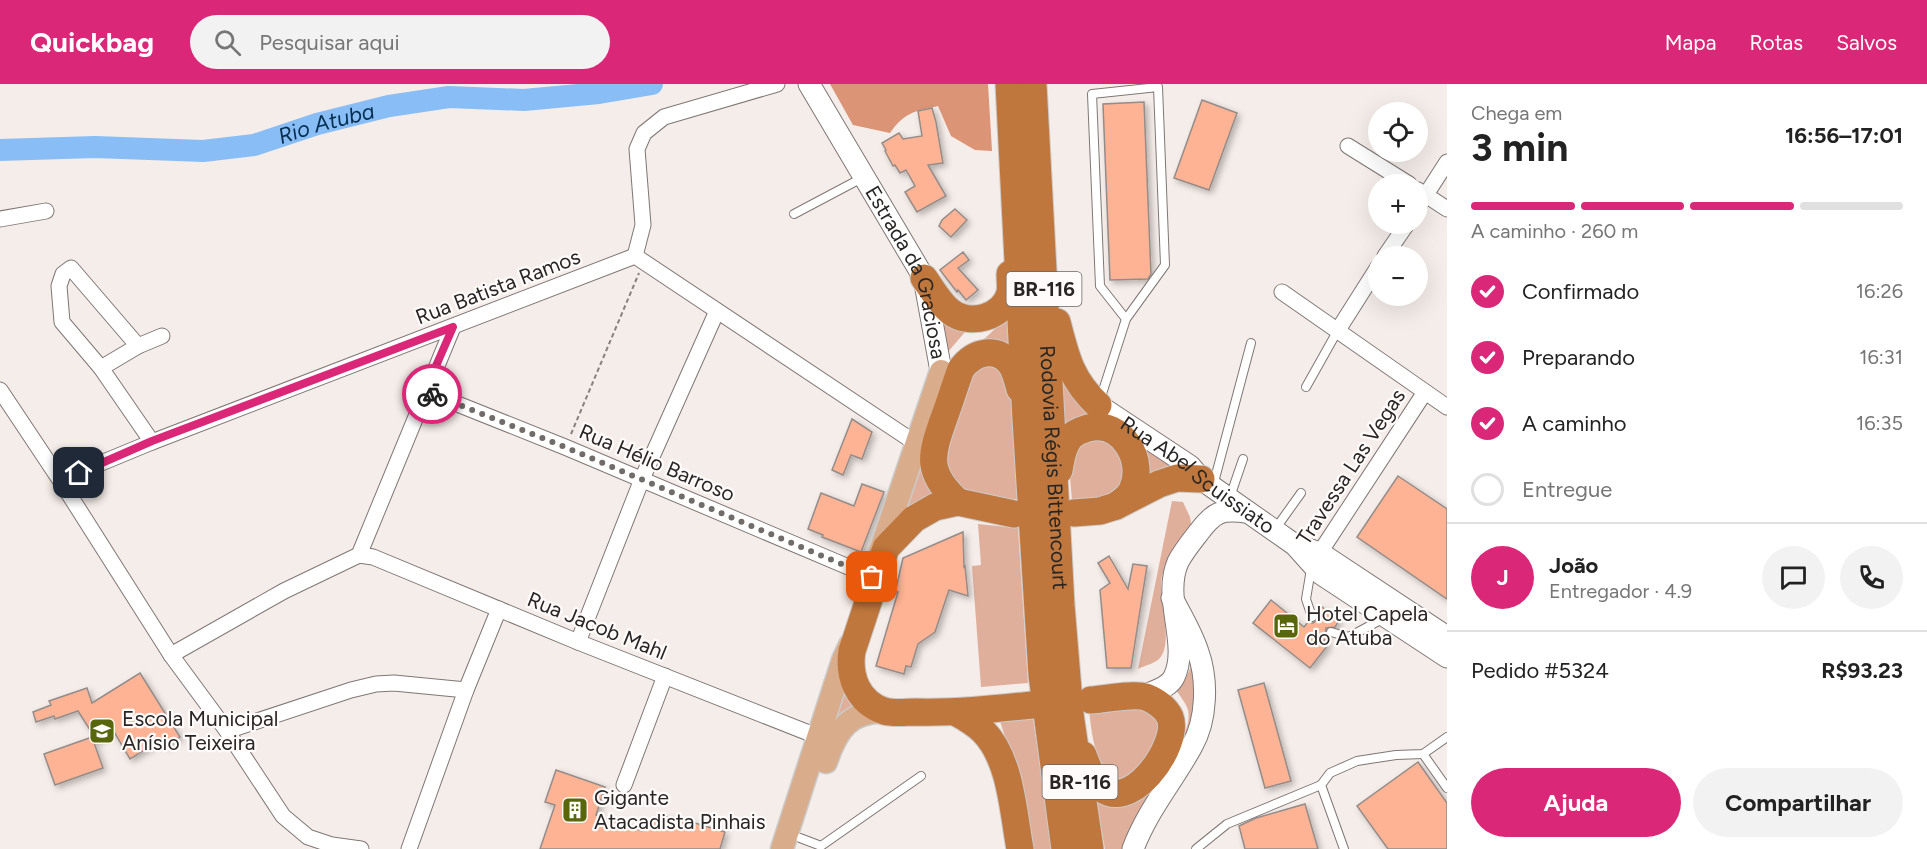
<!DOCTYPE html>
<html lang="pt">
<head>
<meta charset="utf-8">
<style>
	body { margin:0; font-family:Figtree,sans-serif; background:#f2f2f2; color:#222; height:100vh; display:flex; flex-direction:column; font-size:22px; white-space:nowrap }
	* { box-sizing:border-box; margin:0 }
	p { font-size:20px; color:#767676 }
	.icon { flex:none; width:33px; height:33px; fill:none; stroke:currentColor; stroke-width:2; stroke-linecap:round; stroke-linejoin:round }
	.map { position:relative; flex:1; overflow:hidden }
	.drawer { display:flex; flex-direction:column; background:#fff; width:480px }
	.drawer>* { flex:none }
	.controls { position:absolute; left:1368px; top:18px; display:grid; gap:12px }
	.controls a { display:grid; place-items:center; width:60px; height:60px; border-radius:50%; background:#fff; box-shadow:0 6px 24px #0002; font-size:30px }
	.pin { position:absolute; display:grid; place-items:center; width:51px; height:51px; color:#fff; margin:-26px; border-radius:12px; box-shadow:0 3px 9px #0006 }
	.courier { position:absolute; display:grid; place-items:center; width:60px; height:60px; margin:-30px; border:4px solid #db2777; border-radius:50%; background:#fff; color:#222; box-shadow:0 2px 8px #0007 }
	.head em { font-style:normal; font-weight:700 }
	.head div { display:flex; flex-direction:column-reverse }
	.head { display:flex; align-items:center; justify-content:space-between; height:102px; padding:0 24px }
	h1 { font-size:39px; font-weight:700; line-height:45px }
	.bar { display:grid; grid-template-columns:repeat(4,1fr); gap:9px 6px; align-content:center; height:72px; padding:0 24px }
	.bar i { height:8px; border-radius:4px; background:#e0e0e0 }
	.bar .current { background:#db2777 }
	.bar p { grid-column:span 4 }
	.line { display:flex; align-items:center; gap:15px; padding:0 24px; border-top:2px solid #e0e0e0 }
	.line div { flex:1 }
	.round { display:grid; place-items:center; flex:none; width:63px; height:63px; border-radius:32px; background:#f2f2f2 }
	ol { padding:0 24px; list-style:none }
	li { display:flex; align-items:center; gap:18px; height:66px }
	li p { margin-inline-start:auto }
	li .icon { padding:6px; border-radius:50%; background:#db2777; color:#fff; stroke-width:4 }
	li:last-child { color:#767676 }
	li i { width:33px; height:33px; border:3px solid #e0e0e0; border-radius:50% }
	.cta { display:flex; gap:12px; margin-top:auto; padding:12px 24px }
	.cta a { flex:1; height:69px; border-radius:36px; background:#db2777; color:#fff; font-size:24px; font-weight:700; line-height:69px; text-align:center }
	.cta a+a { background:#f2f2f2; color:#222 }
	header { display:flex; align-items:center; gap:36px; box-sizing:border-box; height:84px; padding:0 30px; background:#db2777; color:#fff }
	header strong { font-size:28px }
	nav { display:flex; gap:33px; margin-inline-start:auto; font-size:21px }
	.search { width:420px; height:54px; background:#f2f2f2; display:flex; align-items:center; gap:15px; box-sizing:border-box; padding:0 21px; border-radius:33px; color:#767676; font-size:22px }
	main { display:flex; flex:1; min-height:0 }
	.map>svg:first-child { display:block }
</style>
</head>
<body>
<header>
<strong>Quickbag</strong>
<div class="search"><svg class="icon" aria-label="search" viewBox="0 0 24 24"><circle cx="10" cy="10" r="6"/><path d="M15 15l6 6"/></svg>Pesquisar aqui</div>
<nav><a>Mapa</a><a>Rotas</a><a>Salvos</a></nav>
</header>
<main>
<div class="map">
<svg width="1447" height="765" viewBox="0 0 1447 765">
	<defs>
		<filter id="shadow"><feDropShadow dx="3" dy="3" stdDeviation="3" flood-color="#0004"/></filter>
	</defs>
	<rect width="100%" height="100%" fill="#f5ede9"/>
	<g fill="#e0af9b">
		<path d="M1013,228L1016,274L982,257Z"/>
		<path d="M938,230L965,248L947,269Z"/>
		<path d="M1057,277L1109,337L1064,350Z"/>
		<path d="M994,281L1011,298L1018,415L983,416L951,400L941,372L970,291L977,284Z"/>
		<path d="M1131,350L1177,380L1151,397Z"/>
		<path d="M1095,356L1105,357L1114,362L1124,380L1123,401L1111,414L1072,417L1070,393L1077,364L1086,359Z"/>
		<path d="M920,373L925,398L937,414L903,437Z"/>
		<path d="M1172,417L1183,418L1190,433L1192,446C1181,460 1166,474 1162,492C1157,513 1175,559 1159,575C1155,579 1144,582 1138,585Z"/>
		<path d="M978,440L1018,444L1028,599L981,603L972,482L981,481Z"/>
		<path d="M1193,578L1197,614L1193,648L1126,765H1105L1094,708L1156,694C1168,676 1193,648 1188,626C1186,619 1180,612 1176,606L1184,598Z"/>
		<path d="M844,605L862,622L826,650Z"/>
		<path d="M1140,622L1160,639L1154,666L1128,694L1115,695C1094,679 1092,651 1089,626Z"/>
		<path d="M1033,634L1052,765H1029L1015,685L1000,637Z"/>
	</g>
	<path fill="#dc9476" d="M830,0H988L992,67L975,66L951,52L938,22C914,27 904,29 890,49L853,41Z"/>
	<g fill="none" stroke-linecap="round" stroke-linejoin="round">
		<path stroke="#88bef5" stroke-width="22" id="s1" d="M0,66L95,63L203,67L254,61L317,40L389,22L449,13L524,16L599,9L652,0"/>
	</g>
	<g fill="#fdb394" stroke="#948c89" stroke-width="1.5" filter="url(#shadow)">
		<path d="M1202,16L1237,29L1209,106L1174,94Z"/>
		<path d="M1144,18L1151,190L1148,195L1110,196L1103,20Z"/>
		<path d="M932,24L936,38L943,79L928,81L946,112L917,128L905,108L915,102L906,86L900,89L895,81L893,82L885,67L886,66L882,59L899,49L903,55L922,52L918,27Z"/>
		<path d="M955,125L967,136L951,153L939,142L942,136Z"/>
		<path d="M963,168L969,176L958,184L978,206L966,216L958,206L957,208L940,186Z"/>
		<path d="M852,335L872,348L862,375L851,371L843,391L832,386Z"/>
		<path d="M1398,392L1447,425V515L1357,453Z"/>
		<path d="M862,400L884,408L861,468L822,453L823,451L808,445L821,409L854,422Z"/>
		<path d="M963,448L964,483L965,482L968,512L949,506L935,548L918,560L911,583L906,582L904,590L876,582L898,508L895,509L903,474Z"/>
		<path d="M1109,472L1128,505L1133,480L1147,482L1131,584H1107L1100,506L1110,499L1098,479Z"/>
		<path d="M1271,516L1304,543L1308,538L1313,539L1317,536L1316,527L1321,522L1339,537L1335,543L1326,544L1325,549L1327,553L1324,557L1328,561L1310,584L1253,539Z"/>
		<path d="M140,589L180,653L166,662L162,655L130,675L113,646L97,657L78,627L55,635L54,632L36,638L33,628L51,621L49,617L87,604L92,619Z"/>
		<path d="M1264,599L1291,697L1265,704L1238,606Z"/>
		<path d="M92,653L103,684L55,701L44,670Z"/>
		<path d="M1418,678L1447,719V765H1388L1357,722Z"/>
		<path d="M556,686L605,703L596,731L642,747L655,733H675L725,748L720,765H540L555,721L545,718Z"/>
		<path d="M1305,720L1318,765H1245L1239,742L1256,734Z"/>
	</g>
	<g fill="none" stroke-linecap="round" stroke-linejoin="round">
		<defs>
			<g id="lane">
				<path d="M794,130L862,94"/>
				<path d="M1306,303L1338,246"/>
				<path d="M1100,316L1126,235L1165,181L1158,3L1092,10L1100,202L1126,235"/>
				<path d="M1213,402L1251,259"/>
				<path d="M1230,413L1243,375"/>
				<path d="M1276,444L1301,409"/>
				<path d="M1311,485L1306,515L1312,533"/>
				<path d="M1331,548L1349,553L1384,534"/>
				<path d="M1423,670L1447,704"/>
				<path d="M1321,701L1344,765"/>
				<path d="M800,754L821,762L921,692"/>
				<path d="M1196,765L1227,740L1321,701L1330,689L1357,677L1396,671L1423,670L1447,653"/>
			</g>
			<g id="street">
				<path d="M1348,62L1409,100"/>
				<path d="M1418,106L1447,125"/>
				<path d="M1418,123L1447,78"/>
				<path d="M0,135L46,127"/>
				<path d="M635,172L643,141L637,65L644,49L664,33L777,0"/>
				<path d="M1385,172L1407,140"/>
				<path d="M1282,208L1447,323"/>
				<path d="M1338,246L1378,183"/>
				<path d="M138,262L71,184L63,190L59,202L62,238L101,284L152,358"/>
				<path d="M101,284L138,262L162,252"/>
				<path d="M0,306L60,396L171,571L227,647L283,732L308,753L332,761L361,765"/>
				<path d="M425,307L565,363L872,493"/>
				<path d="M60,396L152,358L635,172L917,360"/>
				<path d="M359,471L373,473L578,558L819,653"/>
				<path d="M1315,476L1425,308"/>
				<path d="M578,558L642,395L717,227"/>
				<path d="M171,571L284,507L359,471L453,243"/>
				<path d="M227,647L351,606L376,600L394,599L466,606"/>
				<path d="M624,701L665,592"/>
				<path d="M409,765L466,606L499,525"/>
			</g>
			<g id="secondary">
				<path id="s2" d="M809,0L924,194L941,287"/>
				<path id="s3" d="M1098,321L1190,382L1201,395L1295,461L1321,490L1447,573"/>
				<path d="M1295,461L1320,469L1447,553"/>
				<path d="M1143,612C1154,607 1169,604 1174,593C1190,561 1162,514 1178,478C1183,468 1192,457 1199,448C1214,428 1221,425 1246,428"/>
				<path d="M1133,765C1147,727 1173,697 1192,662C1207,636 1208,596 1198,568C1192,549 1181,531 1172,514"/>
			</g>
			<g id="primary">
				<path d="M879,471L941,287"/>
				<path d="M826,678C837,645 850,626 888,628"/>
				<path d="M782,765L843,576L850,561"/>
			</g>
			<g id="highway">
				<path d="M1009,0L1026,335L1042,591L1065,765"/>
				<path id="s4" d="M1033,0L1061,521L1070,630L1090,765"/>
				<path d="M924,194C932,205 940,220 951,228C970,242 1003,234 1010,209C1011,203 1010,196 1010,190"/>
				<path d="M1057,238C1066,273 1071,296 1098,321"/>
				<path d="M1059,386C1061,376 1062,364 1069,355C1073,349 1081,346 1088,344C1122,335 1146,377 1132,406C1129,413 1122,417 1116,422"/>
				<path d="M958,418C925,388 931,371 944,334C950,318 955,301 961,285C974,267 999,261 1012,282C1016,289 1018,298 1020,305"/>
				<path d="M1074,429L1100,427L1116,422L1159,400L1177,394L1201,395"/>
				<path d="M1014,430L958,418L935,423L914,435L886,464L852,567C848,593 858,618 884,627C894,630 906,628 916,628C955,629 993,625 1032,621"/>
				<path d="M957,629C966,634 976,640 983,647C1011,675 1013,728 1020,765"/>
				<path d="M1083,671C1087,681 1091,693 1097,700C1127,736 1181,661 1170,633C1165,623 1156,617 1146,613C1134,609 1105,615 1091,616"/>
			</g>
		</defs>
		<use href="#lane" stroke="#7f7775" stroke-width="10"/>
		<use href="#street" stroke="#7f7775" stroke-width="17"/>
		<use href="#secondary" stroke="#7f7775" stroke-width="23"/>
		<use href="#primary" stroke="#cbcbca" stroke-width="25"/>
		<use href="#highway" stroke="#cbcbca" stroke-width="29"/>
		<path stroke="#86817e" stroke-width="2" stroke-dasharray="4.5 3" stroke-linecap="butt" d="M571,350L639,189"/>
		<use href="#lane" stroke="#fff" stroke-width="8"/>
		<use href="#street" stroke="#fff" stroke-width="15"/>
		<use href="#secondary" stroke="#fff" stroke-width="21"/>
		<use href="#primary" stroke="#d9ad8b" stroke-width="22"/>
		<use href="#highway" stroke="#bf773d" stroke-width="27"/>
	</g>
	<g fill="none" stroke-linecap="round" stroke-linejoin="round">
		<path stroke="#706c69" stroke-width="6" stroke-dasharray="0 10.8" d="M432,310L565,363L872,493"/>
		<path stroke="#db2777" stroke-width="8" d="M79,389L152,357L453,243L425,307L432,310"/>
	</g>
	<defs>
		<symbol id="hotel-square" viewBox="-11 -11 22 22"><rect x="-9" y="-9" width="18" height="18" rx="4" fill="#58660c" stroke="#fffbfa"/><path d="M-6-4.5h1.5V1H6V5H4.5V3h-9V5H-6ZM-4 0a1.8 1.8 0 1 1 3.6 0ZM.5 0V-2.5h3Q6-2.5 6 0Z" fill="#fff"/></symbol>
		<symbol id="school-square" viewBox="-11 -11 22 22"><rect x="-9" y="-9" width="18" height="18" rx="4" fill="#58660c" stroke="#fffbfa"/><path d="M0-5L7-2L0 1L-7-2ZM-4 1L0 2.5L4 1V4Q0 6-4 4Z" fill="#fff"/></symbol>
		<symbol id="building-square" viewBox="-11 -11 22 22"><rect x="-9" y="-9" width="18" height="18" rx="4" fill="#58660c" stroke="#fffbfa"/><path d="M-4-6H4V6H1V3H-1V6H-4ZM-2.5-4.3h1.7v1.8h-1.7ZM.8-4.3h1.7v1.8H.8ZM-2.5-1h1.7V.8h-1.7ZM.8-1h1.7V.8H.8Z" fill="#fff"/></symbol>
	</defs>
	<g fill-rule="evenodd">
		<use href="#hotel-square" x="1271" y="527" width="30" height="30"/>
		<use href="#school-square" x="87" y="632" width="30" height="30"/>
		<use href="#building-square" x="560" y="711" width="30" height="30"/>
	</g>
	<g text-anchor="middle" stroke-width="4.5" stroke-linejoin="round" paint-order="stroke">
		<g fill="#fffbfa" stroke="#686664" stroke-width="1.5">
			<rect x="1006.5" y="188" width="75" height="34" rx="4.5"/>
			<rect x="1042.5" y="681" width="75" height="34" rx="4.5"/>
		</g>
		<g font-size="20" font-weight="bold" fill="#282624">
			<text x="1044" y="212">BR-116</text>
			<text x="1080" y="705">BR-116</text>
		</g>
		<g font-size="21" fill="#282624" stroke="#fffbfa">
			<text dy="7" stroke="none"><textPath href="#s2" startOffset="214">Estrada da Graciosa</textPath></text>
			<text transform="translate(498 203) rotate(-21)" y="7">Rua Batista Ramos</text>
			<text transform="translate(657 379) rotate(23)" y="7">Rua Hélio Barroso</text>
			<text dy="7" stroke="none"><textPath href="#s4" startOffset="384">Rodovia Régis Bittencourt</textPath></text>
			<text transform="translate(1351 383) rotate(-57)" y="7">Travessa Las Vegas</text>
			<text dy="7" stroke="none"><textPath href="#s3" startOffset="122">Rua Abel Scuissiato</textPath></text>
			<text transform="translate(597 542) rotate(22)" y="7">Rua Jacob Mahl</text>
		</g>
		<g font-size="21" fill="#282624" stroke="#fffbfa" text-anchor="start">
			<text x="1306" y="537">Hotel Capela<tspan x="1306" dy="24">do Atuba</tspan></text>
			<text x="122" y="642">Escola Municipal<tspan x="122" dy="24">Anísio Teixeira</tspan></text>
			<text x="594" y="721">Gigante<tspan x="594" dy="24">Atacadista Pinhais</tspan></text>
		</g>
		<g font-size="22" font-style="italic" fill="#052e51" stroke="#fffbfa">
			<text dy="8" stroke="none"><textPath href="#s1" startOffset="330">Rio Atuba</textPath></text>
		</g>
	</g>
</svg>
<div class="controls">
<a><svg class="icon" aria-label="locate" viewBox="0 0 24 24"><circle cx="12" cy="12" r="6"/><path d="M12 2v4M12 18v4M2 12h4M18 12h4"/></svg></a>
<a>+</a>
<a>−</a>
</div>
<div class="pin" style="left:872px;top:493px;background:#ea580c"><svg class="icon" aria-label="bag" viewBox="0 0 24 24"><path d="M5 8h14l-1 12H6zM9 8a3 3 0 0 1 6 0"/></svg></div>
<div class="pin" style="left:79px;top:389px;background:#1f2937"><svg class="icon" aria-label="home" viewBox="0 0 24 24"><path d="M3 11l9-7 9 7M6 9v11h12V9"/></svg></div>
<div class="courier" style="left:432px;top:310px"><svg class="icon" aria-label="bike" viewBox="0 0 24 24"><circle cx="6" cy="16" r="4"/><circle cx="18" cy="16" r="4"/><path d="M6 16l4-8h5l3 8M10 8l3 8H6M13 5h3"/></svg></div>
</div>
<section class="drawer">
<div class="head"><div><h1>3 min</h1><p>Chega em</p></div><em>16:56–17:01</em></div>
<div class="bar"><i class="current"></i><i class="current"></i><i class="current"></i><i></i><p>A caminho · 260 m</p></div>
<ol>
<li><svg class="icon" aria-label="check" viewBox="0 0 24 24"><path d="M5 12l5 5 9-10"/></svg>Confirmado<p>16:26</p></li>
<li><svg class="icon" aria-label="check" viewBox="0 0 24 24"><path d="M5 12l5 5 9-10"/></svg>Preparando<p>16:31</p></li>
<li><svg class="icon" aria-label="check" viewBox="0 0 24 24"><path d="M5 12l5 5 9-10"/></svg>A caminho<p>16:35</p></li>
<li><i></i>Entregue</li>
</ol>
<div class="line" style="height:108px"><b class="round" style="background:#db2777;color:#fff">J</b><div><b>João</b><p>Entregador · 4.9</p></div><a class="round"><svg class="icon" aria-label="chat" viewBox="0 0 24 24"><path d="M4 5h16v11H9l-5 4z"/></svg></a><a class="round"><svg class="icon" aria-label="phone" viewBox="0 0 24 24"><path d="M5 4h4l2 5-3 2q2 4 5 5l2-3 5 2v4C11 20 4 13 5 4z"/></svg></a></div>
<div class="line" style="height:78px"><div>Pedido #5324</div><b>R$93.23</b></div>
<div class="cta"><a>Ajuda</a><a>Compartilhar</a></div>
</section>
</main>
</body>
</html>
